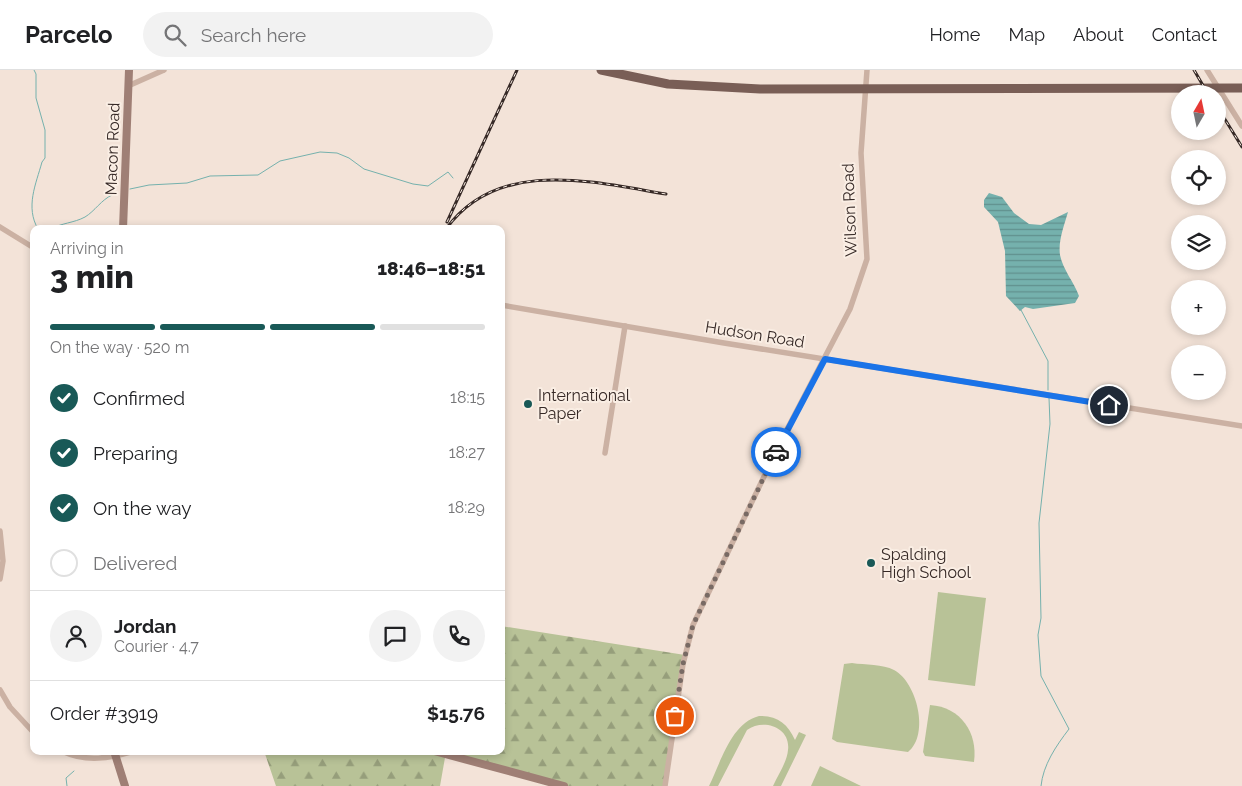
<!DOCTYPE html>
<html lang="en">
<head>
<meta charset="utf-8">
<style>
	body { margin:0; font-family:Raleway,sans-serif; background:#f2f2f2; color:#202124; height:100vh; display:flex; flex-direction:column; font-size:19px; white-space:nowrap }
	* { box-sizing:border-box; margin:0 }
	p { font-size:16px; color:#757577 }
	.icon { flex:none; width:28px; height:28px; fill:none; stroke:currentColor; stroke-width:2; stroke-linecap:round; stroke-linejoin:round }
	.map { position:relative; flex:1; overflow:hidden }
	.panel { position:absolute; left:30px; top:155px; width:475px; height:530px; display:flex; flex-direction:column; background:#fff; border-radius:10px; box-shadow:0 2px 8px #0003 }
	.panel>* { flex:none }
	.needle { width:32px; rotate:9deg }
	.controls { position:absolute; left:1171px; top:15px; display:grid; gap:10px }
	.controls a { display:grid; place-items:center; width:55px; height:55px; border-radius:50%; background:#fff; box-shadow:0 2px 8px #0003; font-size:25px }
	.pin { position:absolute; display:grid; place-items:center; width:42px; height:42px; color:#fff; margin:-21px; border:2px solid #fff; border-radius:50%; box-shadow:0 1px 5px #0007 }
	.courier { position:absolute; display:grid; place-items:center; width:50px; height:50px; margin:-25px; border:4px solid #1a73e8; border-radius:50%; background:#fff; color:#222; box-shadow:0 1px 6px #0007 }
	.overview em { font-style:normal; font-weight:800 }
	.overview div { display:flex; flex-direction:column-reverse }
	.overview { display:flex; align-items:center; justify-content:space-between; height:85px; padding:0 20px }
	h1 { font-size:32px; font-weight:800; line-height:38px }
	.bar { display:grid; grid-template-columns:repeat(4,1fr); gap:8px 5px; align-content:center; height:60px; padding:0 20px }
	.bar i { height:6px; border-radius:4px; background:#e0e0e0 }
	.bar .on { background:#195957 }
	.bar p { grid-column:span 4 }
	.line { display:flex; align-items:center; gap:12px; padding:0 20px; border-top:1px solid #e0e0e0 }
	.line div { flex:1 }
	.round { display:grid; place-items:center; flex:none; width:52px; height:52px; border-radius:26px; background:#f2f2f2 }
	ol { padding:0 20px; list-style:none }
	li { display:flex; align-items:center; gap:15px; height:55px }
	li p { margin-inline-start:auto }
	li .icon { padding:5px; border-radius:50%; background:#195957; color:#fff; stroke-width:4 }
	li:last-child { color:#757577 }
	li i { width:28px; height:28px; border:2px solid #e0e0e0; border-radius:50% }
	header { display:flex; align-items:center; gap:30px; box-sizing:border-box; height:70px; padding:0 25px; background:#fff; border-bottom:1px solid #e0e0e0 }
	header strong { font-size:24px }
	nav { display:flex; gap:28px; margin-inline-start:auto; font-size:18px }
	.search { width:350px; height:45px; background:#f2f2f2; display:flex; align-items:center; gap:12px; box-sizing:border-box; padding:0 18px; border-radius:28px; color:#757577; font-size:19px }
	.map>svg:first-child { display:block }
</style>
</head>
<body>
<header>
<strong>Parcelo</strong>
<div class="search"><svg class="icon" aria-label="search" viewBox="0 0 24 24"><circle cx="10" cy="10" r="6"/><path d="M15 15l6 6"/></svg>Search here</div>
<nav><a>Home</a><a>Map</a><a>About</a><a>Contact</a></nav>
</header>
<div class="map">
<svg width="1242" height="716" viewBox="0 0 1242 716">
	<defs>
		<pattern id="forest-firs" width="22" height="20" patternUnits="userSpaceOnUse" patternTransform="scale(1.25)"><rect width="22" height="20" fill="#b8c297"/><path d="M5 1l3.5 6h-7zM16 11l3.5 6h-7z" fill="#969e7b"/></pattern>
		<pattern id="water-rules" width="6" height="5" patternUnits="userSpaceOnUse" patternTransform="scale(1.25)"><rect width="6" height="5" fill="#75b1ad"/><path d="M0 2.5h6" fill="none" stroke="#61908d"/></pattern>
	</defs>
	<rect width="100%" height="100%" fill="#f3e3d8"/>
	<g fill="#b8c297">
		<path d="M938,522L986,528L975,616L928,610Z"/>
		<path d="M852,593C865,595 883,594 894,600C917,612 930,665 908,682L837,672L832,669L844,594Z"/>
		<path d="M930,635C961,637 978,663 974,692L925,686L923,682Z"/>
		<path d="M759,646C777,645 788,654 795,670L799,662L806,665L781,716H773C778,705 787,692 788,680C791,657 763,648 747,660L718,716H709C721,692 731,653 759,646Z"/>
		<path d="M820,696L861,716H811Z"/>
	</g>
	<path fill="url(#forest-firs)" d="M501,556L685,585L664,716H562L446,682L440,716H276L264,681H501Z"/>
	<path fill="url(#water-rules)" d="M989,123L1002,127L1014,143L1029,154L1041,155L1068,142C1064,156 1058,171 1060,185C1063,200 1074,212 1079,226L1075,233L1033,239L1025,237L1020,241L1006,226L1005,181L998,152L984,137V130Z"/>
	<g fill="none" stroke-linecap="round" stroke-linejoin="round">
		<g stroke="#75b1ad" stroke-width="1">
			<path d="M34,0L36,4V28L45,60V88L42,92C36,114 25,137 38,159"/>
			<path d="M130,119L149,115L187,113L210,106L258,105L280,91L320,82L337,83L349,88L364,99L413,114L428,116L448,102L453,108"/>
			<path d="M51,159C61,153 74,153 85,147C95,141 101,130 112,125"/>
			<path d="M1021,240L1048,291V320"/>
			<path d="M67,716L66,708L74,701"/>
			<path d="M1041,716C1043,695 1056,676 1069,659L1041,606L1038,565L1041,548L1039,453L1050,354L1049,328"/>
		</g>
		<g stroke="#cbb1a3" stroke-width="5.5">
			<path d="M1207,0L1242,56"/>
			<path d="M128,16L164,0"/>
			<path d="M0,157L34,178"/>
			<path d="M501,235L724,273L1242,356"/>
			<path d="M605,383L625,256"/>
			<path d="M0,461L3,491L0,509"/>
			<path d="M0,620L10,637L34,663"/>
			<path d="M62,681C87,693 110,688 134,681"/>
			<path d="M665,716L683,594L693,555L783,367L850,239L867,189L861,83L867,0"/>
		</g>
		<g stroke="#9f7f75" stroke-width="8">
			<path d="M123,159L129,0"/>
			<path d="M114,681L125,716"/>
			<path d="M434,681L564,716"/>
		</g>
		<path stroke="#795e56" stroke-width="9" d="M601,0L668,14L760,19L1242,18"/>
		<defs>
			<g id="rail">
				<path d="M1194,0L1208,24"/>
				<path d="M1218,38L1242,77"/>
				<path d="M447,152L517,0"/>
				<path d="M446,159C498,87 593,112 666,124"/>
			</g>
		</defs>
		<use href="#rail" stroke="#362926" stroke-width="3"/>
		<use href="#rail" stroke="#faeee4" stroke-width="1" stroke-dasharray="4" stroke-linecap="butt"/>
	</g>
	<g fill="none" stroke-linecap="round" stroke-linejoin="round">
		<path stroke="#786a64" stroke-width="5" stroke-dasharray="0 9" d="M675,646L683,594L693,555L776,382"/>
		<path stroke="#1a73e8" stroke-width="6" d="M776,382L825,289L1109,335"/>
	</g>
	<g fill="#195957" stroke="#faeee4" stroke-width="2">
		<circle cx="528" cy="334" r="5"/>
		<circle cx="871" cy="493" r="5"/>
	</g>
	<g text-anchor="middle" stroke-width="4" stroke-linejoin="round" paint-order="stroke">
		<g font-size="16" fill="#362926" stroke="#faeee4">
			<text transform="translate(112 79) rotate(-88)" y="6">Macon Road</text>
			<text transform="translate(849 140) rotate(-92)" y="6">Wilson Road</text>
			<text transform="translate(755 264) rotate(9)" y="6">Hudson Road</text>
		</g>
		<g font-size="16" fill="#362926" stroke="#faeee4" text-anchor="start">
			<text x="538" y="331">International<tspan x="538" dy="18">Paper</tspan></text>
			<text x="881" y="490">Spalding<tspan x="881" dy="18">High School</tspan></text>
		</g>
	</g>
</svg>
<div class="controls">
<a><svg class="needle" viewBox="-14 -14 28 28"><path d="M0-13l5 13h-10z" fill="#e53935"/><path d="M0 13l5-13h-10z" fill="#757577"/></svg></a>
<a><svg class="icon" aria-label="locate" viewBox="0 0 24 24"><circle cx="12" cy="12" r="6"/><path d="M12 2v4M12 18v4M2 12h4M18 12h4"/></svg></a>
<a><svg class="icon" aria-label="layers" viewBox="0 0 24 24"><path d="M12 4l9 5-9 5-9-5zM3 14l9 5 9-5"/></svg></a>
<a>+</a>
<a>−</a>
</div>
<div class="pin" style="left:675px;top:646px;background:#ea580c"><svg class="icon" aria-label="bag" viewBox="0 0 24 24"><path d="M5 8h14l-1 12H6zM9 8a3 3 0 0 1 6 0"/></svg></div>
<div class="pin" style="left:1109px;top:335px;background:#1f2937"><svg class="icon" aria-label="home" viewBox="0 0 24 24"><path d="M3 11l9-7 9 7M6 9v11h12V9"/></svg></div>
<div class="courier" style="left:776px;top:382px"><svg class="icon" aria-label="car" viewBox="0 0 24 24"><path d="M5 17H2v-5l4-1 3-4h7l3 4 3 1v5h-3M9 17h6M6 11h13"/><circle cx="7" cy="17" r="2"/><circle cx="17" cy="17" r="2"/></svg></div>
<section class="panel">
<div class="overview"><div><h1>3 min</h1><p>Arriving in</p></div><em>18:46–18:51</em></div>
<div class="bar"><i class="on"></i><i class="on"></i><i class="on"></i><i></i><p>On the way · 520 m</p></div>
<ol>
<li><svg class="icon" aria-label="check" viewBox="0 0 24 24"><path d="M5 12l5 5 9-10"/></svg>Confirmed<p>18:15</p></li>
<li><svg class="icon" aria-label="check" viewBox="0 0 24 24"><path d="M5 12l5 5 9-10"/></svg>Preparing<p>18:27</p></li>
<li><svg class="icon" aria-label="check" viewBox="0 0 24 24"><path d="M5 12l5 5 9-10"/></svg>On the way<p>18:29</p></li>
<li><i></i>Delivered</li>
</ol>
<div class="line" style="height:90px"><a class="round"><svg class="icon" aria-label="person" viewBox="0 0 24 24"><circle cx="12" cy="8" r="4"/><path d="M4 21q1-7 8-7t8 7"/></svg></a><div><b>Jordan</b><p>Courier · 4.7</p></div><a class="round"><svg class="icon" aria-label="chat" viewBox="0 0 24 24"><path d="M4 5h16v11H9l-5 4z"/></svg></a><a class="round"><svg class="icon" aria-label="phone" viewBox="0 0 24 24"><path d="M5 4h4l2 5-3 2q2 4 5 5l2-3 5 2v4C11 20 4 13 5 4z"/></svg></a></div>
<div class="line" style="height:65px"><div>Order #3919</div><b>$15.76</b></div>
</section>
</div>
</body>
</html>
